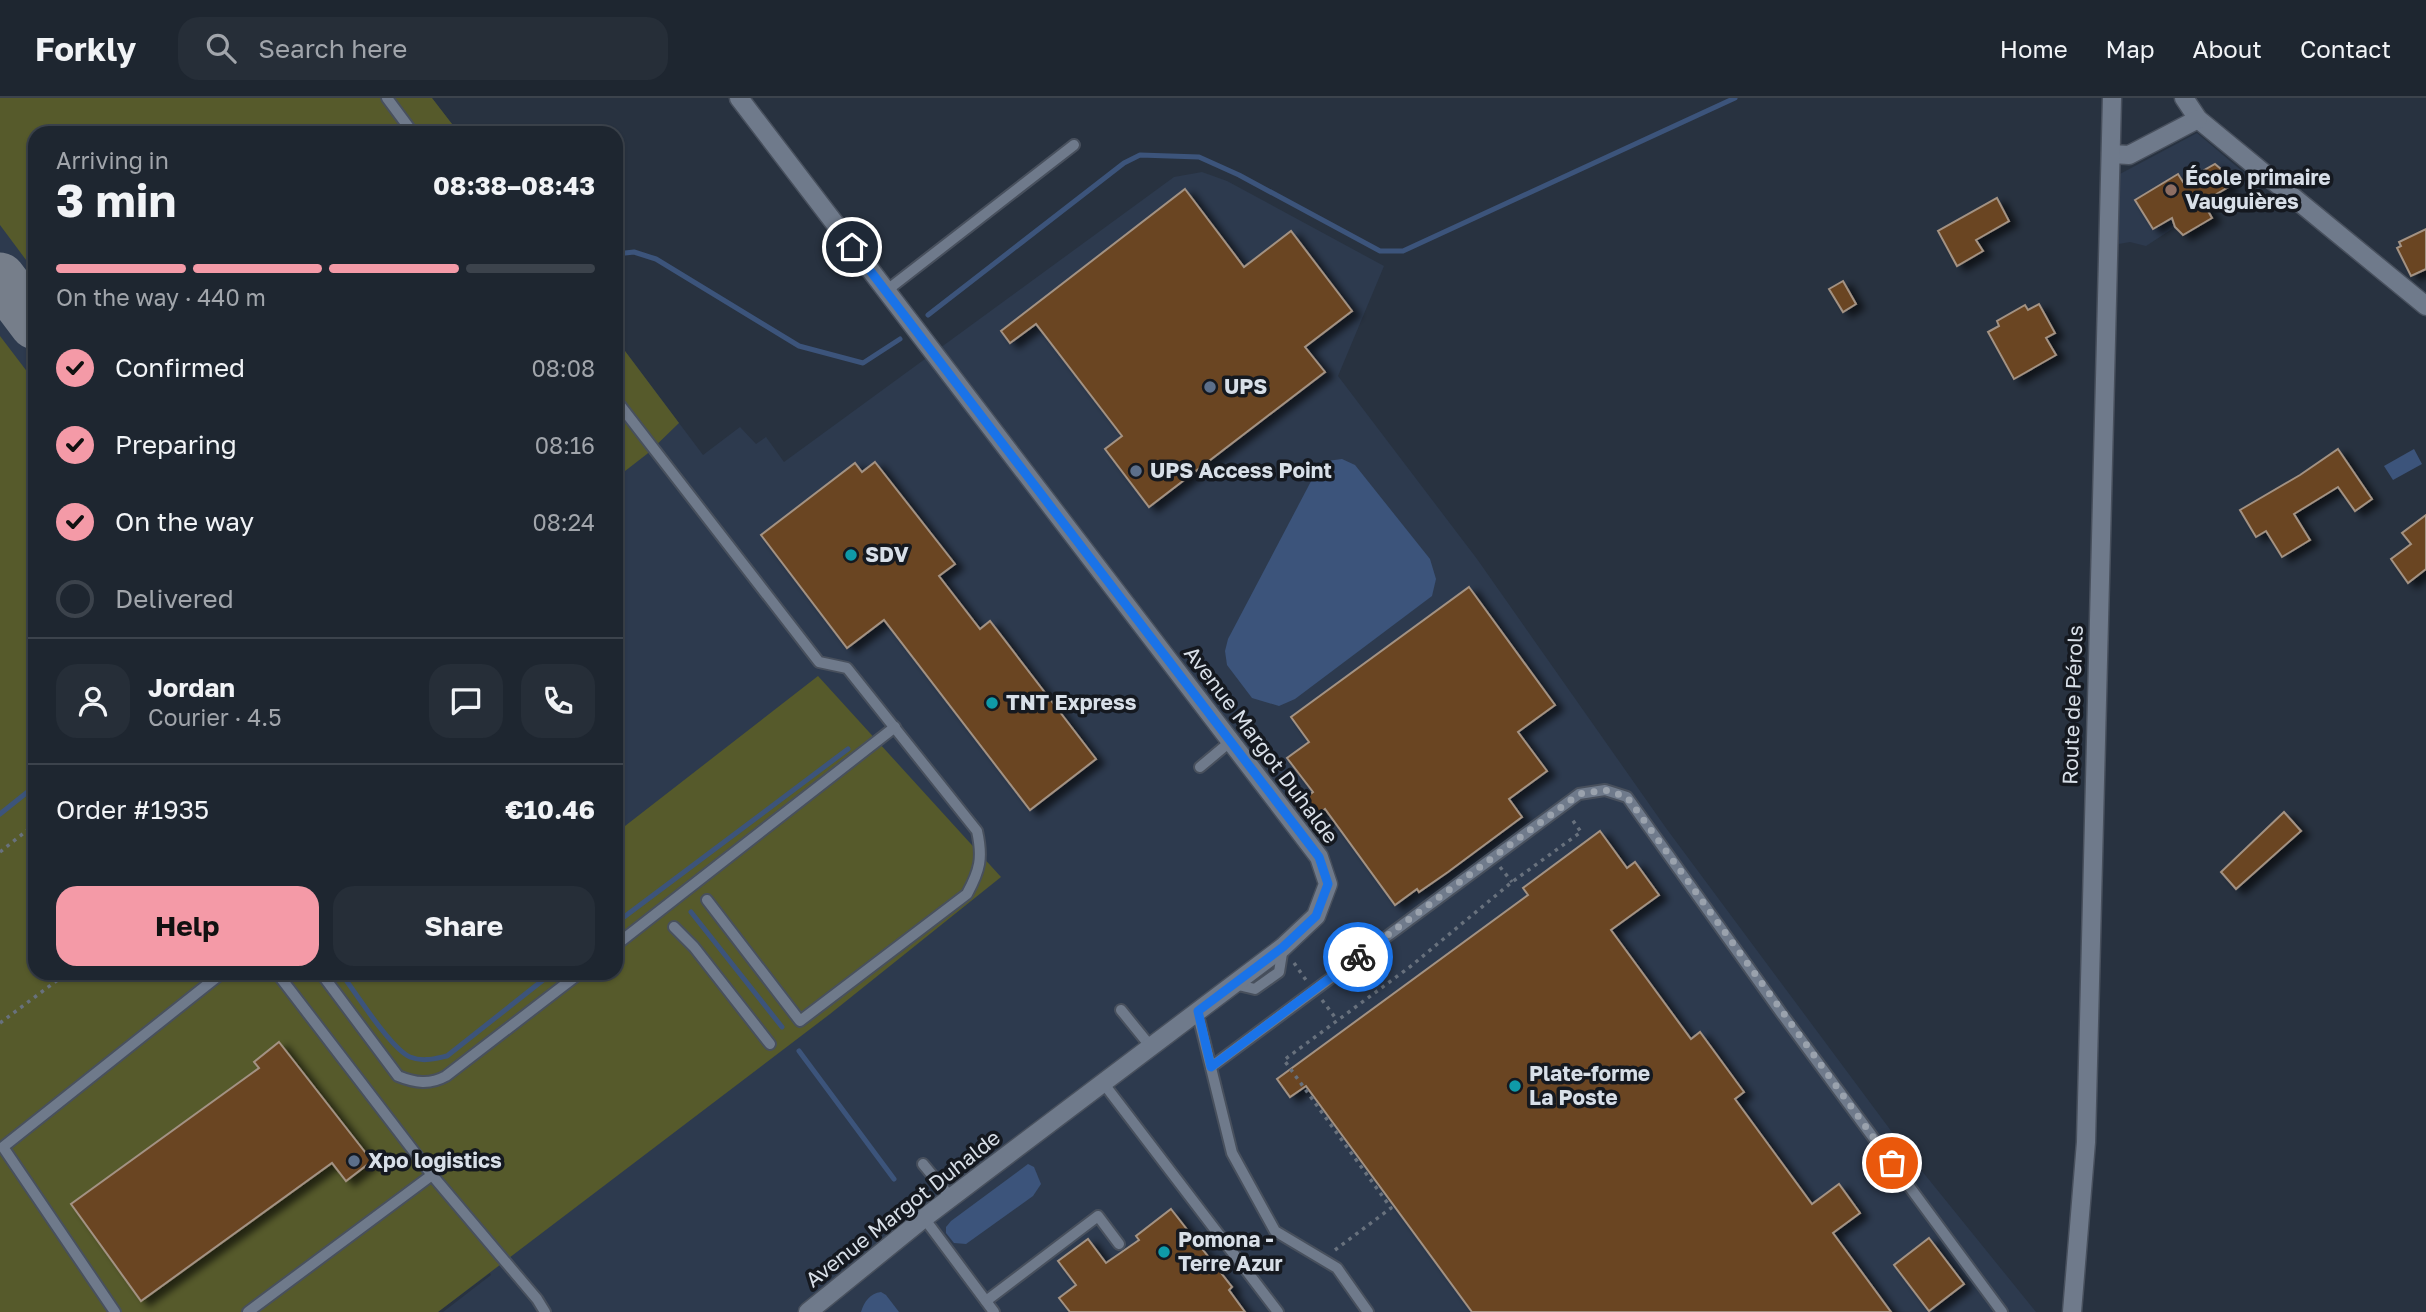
<!DOCTYPE html>
<html lang="en">
<head>
<meta charset="utf-8">
<style>
	body { margin:0; font-family:"Golos Text",sans-serif; background:#262e38; color:#f1f3f6; height:100vh; display:flex; flex-direction:column; font-size:26px; white-space:nowrap }
	* { box-sizing:border-box; margin:0 }
	p { font-size:23px; color:#a1a5ab }
	.icon { flex:none; width:38px; height:38px; fill:none; stroke:currentColor; stroke-width:2; stroke-linecap:round; stroke-linejoin:round }
	.map { position:relative; flex:1; overflow:hidden }
	.drawer { position:absolute; left:28px; top:28px; width:595px; height:854px; display:flex; flex-direction:column; background:#1e2630; border-radius:21px; box-shadow:0 2px 5px #0004,0 0 0 2px #3c434c }
	.drawer>* { flex:none }
	.pin { position:absolute; display:grid; place-items:center; width:60px; height:60px; color:#fff; margin:-30px; border:4px solid #fff; border-radius:50%; box-shadow:0 2px 7px #0007 }
	.courier { position:absolute; display:grid; place-items:center; width:70px; height:70px; margin:-35px; border:5px solid #1a73e8; border-radius:50%; background:#fff; color:#222; box-shadow:0 2px 9px #0007 }
	.head em { font-style:normal; font-weight:700 }
	.head div { display:flex; flex-direction:column-reverse }
	.head { display:flex; align-items:center; justify-content:space-between; height:119px; padding:0 28px }
	h1 { font-size:46px; font-weight:700; line-height:52px }
	.bar { display:grid; grid-template-columns:repeat(4,1fr); gap:10px 7px; align-content:center; height:84px; padding:0 28px }
	.bar i { height:9px; border-radius:5px; background:#3c434c }
	.bar .current { background:#f49aa7 }
	.bar p { grid-column:span 4 }
	.line { display:flex; align-items:center; gap:18px; padding:0 28px; border-top:2px solid #3c434c }
	.line div { flex:1 }
	.round { display:grid; place-items:center; flex:none; width:74px; height:74px; border-radius:21px; background:#262e38 }
	ol { padding:0 28px; list-style:none }
	li { display:flex; align-items:center; gap:21px; height:77px }
	li p { margin-inline-start:auto }
	li .icon { padding:7px; border-radius:50%; background:#f49aa7; color:#111; stroke-width:4 }
	li:last-child { color:#a1a5ab }
	li i { width:38px; height:38px; border:4px solid #3c434c; border-radius:50% }
	.cta { display:flex; gap:14px; margin-top:auto; padding:14px 28px }
	.cta a { flex:1; height:80px; border-radius:21px; background:#f49aa7; color:#111; font-size:28px; font-weight:700; line-height:80px; text-align:center }
	.cta a+a { background:#262e38; color:#f1f3f6 }
	header { display:flex; align-items:center; gap:42px; box-sizing:border-box; height:98px; padding:0 35px; background:#1e2630; border-bottom:2px solid #3c434c }
	header strong { font-size:33px }
	nav { display:flex; gap:38px; margin-inline-start:auto; font-size:24px }
	.search { width:490px; height:63px; background:#262e38; display:flex; align-items:center; gap:18px; box-sizing:border-box; padding:0 24px; border-radius:21px; color:#a1a5ab; font-size:26px }
	.map>svg:first-child { display:block }
</style>
</head>
<body>
<header>
<strong>Forkly</strong>
<div class="search"><svg class="icon" aria-label="search" viewBox="0 0 24 24"><circle cx="10" cy="10" r="6"/><path d="M15 15l6 6"/></svg>Search here</div>
<nav><a>Home</a><a>Map</a><a>About</a><a>Contact</a></nav>
</header>
<div class="map">
<svg width="2426" height="1214" viewBox="0 0 2426 1214">
	<defs>
		<filter id="shadow"><feDropShadow dx="8" dy="4.5" stdDeviation="3.5" flood-color="#0009"/></filter>
	</defs>
	<rect width="100%" height="100%" fill="#283240"/>
	<g fill="#2d3a4e">
		<path d="M0,0H432L459,35H35V875H616V241L703,357L740,329L756,346L766,339L784,364L1174,79L1202,74L1227,83L1384,168L1338,278L1477,461L1666,730L1909,1057L2036,1214H443L491,1177L490,1175L438,1214H0Z"/>
		<path d="M2197,35L2256,85L2247,89L2242,83L2229,88L2197,107L2175,129L2146,148L2130,144L2119,146L2118,77Z"/>
	</g>
	<g fill="#565a2b">
		<path d="M0,0H432L459,35H35V174L0,127Z"/>
		<path d="M0,238L35,284V875H616V735L818,578L1001,779L830,916L438,1214H0Z"/>
		<path d="M616,241L679,325L647,356L616,380Z"/>
	</g>
	<g fill="#3c547b">
		<path d="M2414,351L2422,366L2393,382L2384,368Z"/>
		<path d="M1342,361L1355,367L1430,461L1436,481L1432,498L1295,601L1279,608L1252,600L1227,567L1225,553L1228,541L1318,370L1327,363Z"/>
		<path d="M1028,1066L1034,1069L1041,1086L1033,1098L966,1146L954,1145L946,1135V1129L951,1123Z"/>
		<path d="M881,1194L886,1197L899,1214H861C864,1204 870,1195 881,1194Z"/>
	</g>
	<g fill="none" stroke-linecap="round" stroke-linejoin="round">
		<g stroke="#3c547b" stroke-width="5">
			<path d="M616,156L634,154L656,161L799,248L863,265L900,241"/>
			<path d="M928,217L1124,65L1140,57L1199,59L1239,77L1380,153H1403L1735,0"/>
			<path d="M0,716L35,688"/>
			<path d="M691,814L782,929"/>
			<path d="M616,825L848,651"/>
			<path d="M341,875C355,894 391,951 410,959C423,964 433,961 447,958L552,875"/>
			<path d="M799,953L894,1081"/>
		</g>
		<path stroke="#767e8a" stroke-width="51" d="M0,180L35,226"/>
	</g>
	<g fill="#6a4522" stroke="#a39283" stroke-width="2" filter="url(#shadow)">
		<path d="M2215,66L2222,72L2230,88L2203,104L2212,120L2183,137L2175,129L2172,120L2153,131L2135,102L2178,76L2183,84Z"/>
		<path d="M1185,91L1244,169L1291,133L1352,213L1305,249L1325,274L1149,409L1105,351L1122,338L1036,226L1010,245L1001,233Z"/>
		<path d="M1997,100L2009,123L1976,142L1983,153L1957,168L1938,133Z"/>
		<path d="M2426,131V171L2411,178L2397,150L2401,148L2399,144Z"/>
		<path d="M1843,183L1856,206L1843,214L1829,191Z"/>
		<path d="M2039,206L2055,235L2046,240L2056,257L2014,281L1988,234L1999,228L1997,223L2025,207L2028,212Z"/>
		<path d="M2338,351L2372,401L2355,413L2338,389L2294,416L2310,442L2282,459L2266,433L2256,439L2240,412L2300,377Z"/>
		<path d="M875,364L955,466L939,478L980,531L990,523L1096,661L1030,712L884,522L847,550L761,437L855,365L862,374Z"/>
		<path d="M2426,417V471L2408,485L2391,461L2411,446L2402,435Z"/>
		<path d="M1469,489L1555,607L1518,634L1547,673L1509,701L1522,719L1448,774L1419,794L1417,791L1395,807L1325,711L1313,721L1300,704L1313,694L1287,660L1309,644L1291,619Z"/>
		<path d="M2284,714L2301,733L2236,791L2221,774Z"/>
		<path d="M1600,733L1627,770L1635,764L1659,797L1611,832L1691,941L1700,934L1744,994L1735,1001L1812,1106L1839,1086L1860,1115L1833,1135L1891,1214H1472L1306,988L1290,999L1277,981L1528,797L1523,790Z"/>
		<path d="M279,944L372,1063L346,1083L332,1065L141,1203L71,1106L259,970L254,964Z"/>
		<path d="M1171,1111L1232,1189L1229,1192L1245,1214H1070L1059,1200L1076,1187L1058,1163L1088,1141L1106,1165L1139,1142L1136,1138Z"/>
		<path d="M1929,1140L1964,1186L1929,1213L1894,1167Z"/>
	</g>
	<g fill="none" stroke-linecap="round" stroke-linejoin="round">
		<defs>
			<g id="service">
				<path d="M387,0L413,35"/>
				<path d="M886,193L1074,47"/>
				<path d="M616,302L819,564L847,570L977,733C983,760 980,772 967,796L800,923L707,802"/>
				<path d="M1200,669L1231,643"/>
				<path d="M674,829L694,849L770,946"/>
				<path d="M616,847L895,629"/>
				<path d="M277,875L432,1077L537,1201L545,1214"/>
				<path d="M321,875L398,978C415,985 430,987 446,978L580,875"/>
				<path d="M1234,886L1255,891L1279,874L1283,849"/>
				<path d="M1121,912L1151,949"/>
				<path d="M1197,913L1232,1055L1275,1133L1337,1170L1368,1214"/>
				<path d="M1211,969L1579,696L1605,692L1627,699L1782,916L2002,1214"/>
				<path d="M1104,986L1278,1214"/>
				<path d="M923,1066L951,1100"/>
				<path d="M924,1120L994,1214"/>
				<path d="M986,1203L1098,1118L1119,1146"/>
				<path d="M115,1214L3,1049L222,875"/>
				<path d="M248,1214L432,1077"/>
			</g>
			<g id="minor">
				<path d="M739,0L1319,759L1328,786L1316,818L1283,849L924,1120L808,1214"/>
				<path d="M2184,0L2198,21L2426,208"/>
				<path d="M2111,56L2129,57L2198,21"/>
			</g>
			<path id="tertiary" d="M2072,1214L2086,1044L2112,0"/>
		</defs>
		<use href="#service" stroke="#48505d" stroke-width="14"/>
		<use href="#minor" stroke="#48505d" stroke-width="21"/>
		<use href="#tertiary" stroke="#48505d" stroke-width="21"/>
		<g stroke="#68717d" stroke-width="3.5" stroke-dasharray="3.5 5" stroke-linecap="butt">
			<path d="M0,754L35,726"/>
			<path d="M1500,769L1512,784"/>
			<path d="M1294,865L1306,882"/>
			<path d="M1322,902L1337,922"/>
			<path d="M0,925L67,875"/>
			<path d="M1335,1152L1391,1110L1284,962L1411,868L1512,784L1581,734L1571,720"/>
		</g>
		<use href="#service" stroke="#6f7a8b" stroke-width="10"/>
		<use href="#minor" stroke="#6f7a8b" stroke-width="18"/>
		<use href="#tertiary" stroke="#6f7a8b" stroke-width="18"/>
	</g>
	<g fill="none" stroke-linecap="round" stroke-linejoin="round">
		<path stroke="#9aa2ad" stroke-width="7" stroke-dasharray="0 12.6" d="M1358,859L1579,696L1605,692L1627,699L1892,1065"/>
		<path stroke="#1a73e8" stroke-width="9" d="M852,149L1319,759L1328,786L1316,818L1283,849L1198,913L1211,969L1358,859"/>
	</g>
	<circle fill="#8d6e63" stroke="#151920" stroke-width="2.5" cx="2171" cy="92" r="7"/>
	<g fill="#5c6f8a" stroke="#151920" stroke-width="2.5">
		<circle cx="1210" cy="289" r="7"/>
		<circle cx="1136" cy="373" r="7"/>
		<circle cx="354" cy="1063" r="7"/>
	</g>
	<g fill="#0f9aa8" stroke="#151920" stroke-width="2.5">
		<circle cx="851" cy="457" r="7"/>
		<circle cx="992" cy="605" r="7"/>
		<circle cx="1515" cy="988" r="7"/>
		<circle cx="1164" cy="1154" r="7"/>
	</g>
	<g text-anchor="middle" stroke-width="7" stroke-linejoin="round" paint-order="stroke">
		<g font-size="21" font-weight="bold" fill="#d8dfe8" stroke="#151920" text-anchor="start">
			<text x="2185" y="87">École primaire<tspan x="2185" dy="24">Vauguières</tspan></text>
			<text x="1224" y="296">UPS</text>
			<text x="1150" y="380">UPS Access Point</text>
			<text x="865" y="464">SDV</text>
			<text x="1006" y="612">TNT Express</text>
			<text x="1529" y="983">Plate-forme<tspan x="1529" dy="24">La Poste</tspan></text>
			<text x="368" y="1070">Xpo logistics</text>
			<text x="1178" y="1149">Pomona -<tspan x="1178" dy="24">Terre Azur</tspan></text>
		</g>
		<g font-size="21" fill="#d8dfe8" stroke="#151920">
			<text transform="translate(2073 607) rotate(-88)" y="7">Route de Pérols</text>
			<text transform="translate(1261 647) rotate(53)" y="7">Avenue Margot Duhalde</text>
			<text transform="translate(903 1111) rotate(-38)" y="7">Avenue Margot Duhalde</text>
		</g>
	</g>
</svg>
<div class="pin" style="left:1892px;top:1065px;background:#ea580c"><svg class="icon" aria-label="bag" viewBox="0 0 24 24"><path d="M5 8h14l-1 12H6zM9 8a3 3 0 0 1 6 0"/></svg></div>
<div class="pin" style="left:852px;top:149px;background:#1f2937"><svg class="icon" aria-label="home" viewBox="0 0 24 24"><path d="M3 11l9-7 9 7M6 9v11h12V9"/></svg></div>
<div class="courier" style="left:1358px;top:859px"><svg class="icon" aria-label="bike" viewBox="0 0 24 24"><circle cx="6" cy="16" r="4"/><circle cx="18" cy="16" r="4"/><path d="M6 16l4-8h5l3 8M10 8l3 8H6M13 5h3"/></svg></div>
<section class="drawer">
<div class="head"><div><h1>3 min</h1><p>Arriving in</p></div><em>08:38–08:43</em></div>
<div class="bar"><i class="current"></i><i class="current"></i><i class="current"></i><i></i><p>On the way · 440 m</p></div>
<ol>
<li><svg class="icon" aria-label="check" viewBox="0 0 24 24"><path d="M5 12l5 5 9-10"/></svg>Confirmed<p>08:08</p></li>
<li><svg class="icon" aria-label="check" viewBox="0 0 24 24"><path d="M5 12l5 5 9-10"/></svg>Preparing<p>08:16</p></li>
<li><svg class="icon" aria-label="check" viewBox="0 0 24 24"><path d="M5 12l5 5 9-10"/></svg>On the way<p>08:24</p></li>
<li><i></i>Delivered</li>
</ol>
<div class="line" style="height:126px"><a class="round"><svg class="icon" aria-label="person" viewBox="0 0 24 24"><circle cx="12" cy="8" r="4"/><path d="M4 21q1-7 8-7t8 7"/></svg></a><div><b>Jordan</b><p>Courier · 4.5</p></div><a class="round"><svg class="icon" aria-label="chat" viewBox="0 0 24 24"><path d="M4 5h16v11H9l-5 4z"/></svg></a><a class="round"><svg class="icon" aria-label="phone" viewBox="0 0 24 24"><path d="M5 4h4l2 5-3 2q2 4 5 5l2-3 5 2v4C11 20 4 13 5 4z"/></svg></a></div>
<div class="line" style="height:91px"><div>Order #1935</div><b>€10.46</b></div>
<div class="cta"><a>Help</a><a>Share</a></div>
</section>
</div>
</body>
</html>
